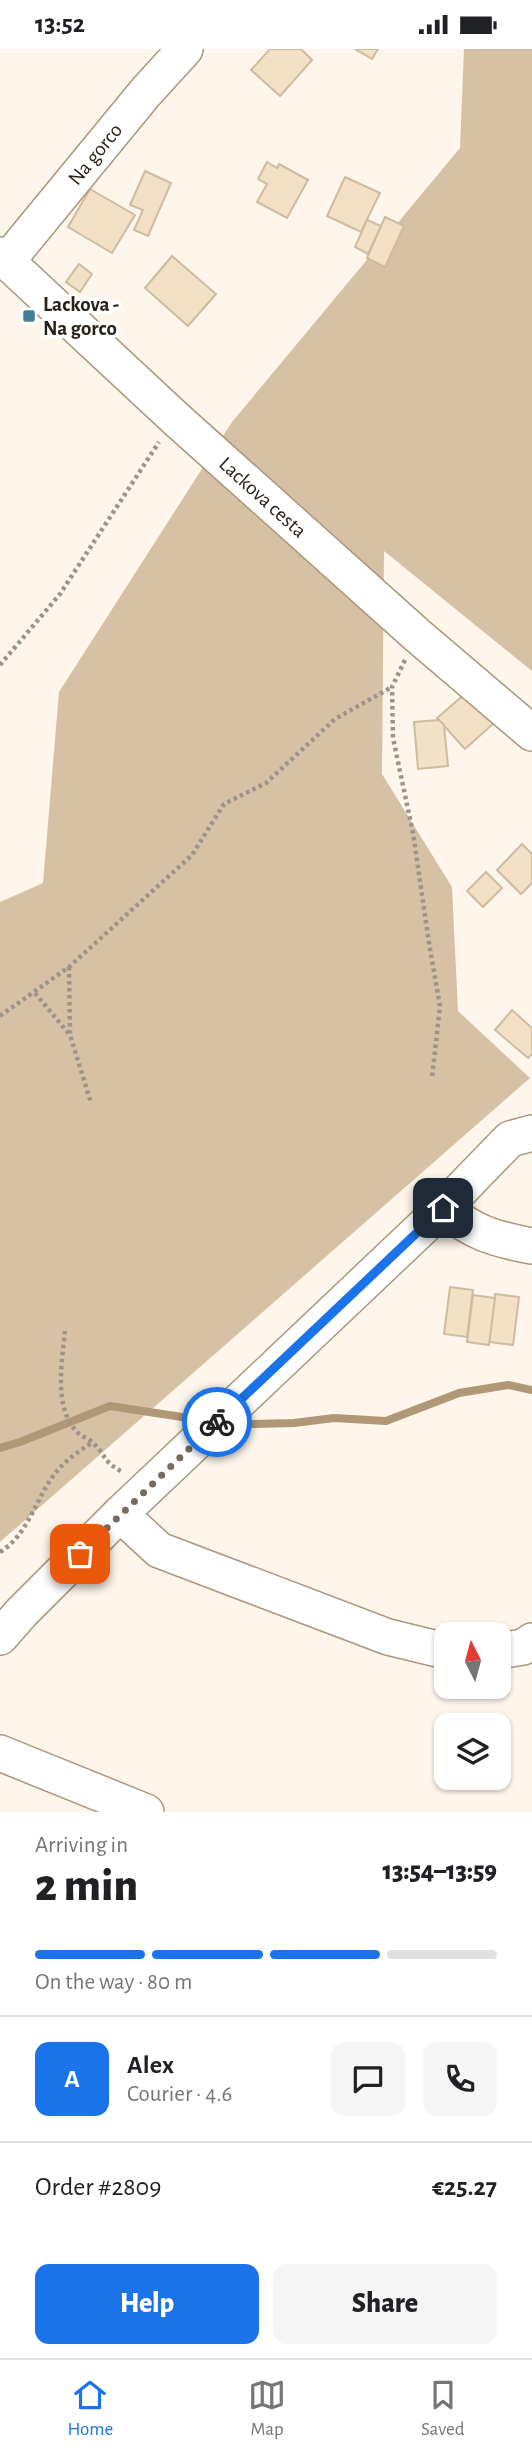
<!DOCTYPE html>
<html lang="en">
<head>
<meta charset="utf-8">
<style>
	body { margin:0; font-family:"Alegreya Sans",sans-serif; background:#f6f6f6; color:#202124; height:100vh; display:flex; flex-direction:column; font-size:26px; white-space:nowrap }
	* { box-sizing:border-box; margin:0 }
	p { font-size:23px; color:#757577 }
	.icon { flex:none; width:38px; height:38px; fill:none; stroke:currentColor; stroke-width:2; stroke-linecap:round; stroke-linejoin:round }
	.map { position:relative; height:1763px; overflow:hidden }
	.side { display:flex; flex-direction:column; background:#fff; flex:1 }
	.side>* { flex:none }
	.needle { width:46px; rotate:354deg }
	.tools { position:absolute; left:434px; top:1573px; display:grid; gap:14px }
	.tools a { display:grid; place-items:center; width:77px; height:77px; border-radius:14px; background:#fff; box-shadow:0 2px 5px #0004; font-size:35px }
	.pin { position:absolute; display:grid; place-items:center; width:60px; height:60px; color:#fff; margin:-30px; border-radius:14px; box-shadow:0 4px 10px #0006 }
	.courier { position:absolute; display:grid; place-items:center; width:70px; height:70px; margin:-35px; border:5px solid #1a73e8; border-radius:50%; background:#fff; color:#222; box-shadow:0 2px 9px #0007 }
	.headline em { font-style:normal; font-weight:800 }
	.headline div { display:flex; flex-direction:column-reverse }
	.headline { display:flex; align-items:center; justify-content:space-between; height:119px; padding:0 35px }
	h1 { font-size:46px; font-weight:800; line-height:52px }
	.bar { display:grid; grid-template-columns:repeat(4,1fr); gap:10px 7px; align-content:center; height:84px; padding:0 35px }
	.bar i { height:9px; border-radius:5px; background:#e0e0e0 }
	.bar .on { background:#1a73e8 }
	.bar p { grid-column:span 4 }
	.line { display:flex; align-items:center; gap:18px; padding:0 35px; border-top:2px solid #e0e0e0 }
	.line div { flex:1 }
	.round { display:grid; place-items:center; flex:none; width:74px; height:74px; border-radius:14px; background:#f6f6f6 }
	.primary-button { display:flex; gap:14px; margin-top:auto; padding:14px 35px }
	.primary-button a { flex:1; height:80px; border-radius:14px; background:#1a73e8; color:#fff; font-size:28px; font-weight:800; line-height:80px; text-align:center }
	.primary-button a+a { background:#f6f6f6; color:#202124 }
	.status { display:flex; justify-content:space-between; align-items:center; height:49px; padding:0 35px; background:#fff; direction:ltr }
	.status svg { height:19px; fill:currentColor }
	.tab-bar { display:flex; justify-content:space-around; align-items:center; height:98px; border-top:2px solid #e0e0e0; background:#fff; font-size:19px; color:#757577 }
	.tab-bar a { display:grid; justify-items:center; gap:4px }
	.tab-bar .on { color:#1a73e8 }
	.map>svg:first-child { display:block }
</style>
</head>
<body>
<div class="status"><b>13:52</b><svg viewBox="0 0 49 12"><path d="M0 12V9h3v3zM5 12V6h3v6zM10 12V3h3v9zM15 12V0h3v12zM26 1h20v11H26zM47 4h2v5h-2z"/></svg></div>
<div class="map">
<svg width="532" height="1763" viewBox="0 0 532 1763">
	<rect width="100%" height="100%" fill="#fef6eb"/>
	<path fill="#d7c1a5" d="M464,0H532V622L384,502L382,725L452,838L458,962L530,1029L0,1493V853L43,834L59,643L232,373L460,99Z"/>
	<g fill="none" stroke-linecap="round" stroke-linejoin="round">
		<g stroke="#b09775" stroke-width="8">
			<path d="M254,1375L294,1374L334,1369L386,1372L459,1344L508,1336L532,1341"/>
			<path d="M0,1399L20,1393L110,1357L195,1370"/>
		</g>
	</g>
	<g fill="#f4e0c5" stroke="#cfbba0" stroke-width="2">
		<path d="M270,0H301L312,11L280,47L251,21Z"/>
		<path d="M355,0H378L372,10Z"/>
		<path d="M267,113L277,119L279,115L308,131L287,169L257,153L267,135L258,130Z"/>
		<path d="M145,122L171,134L148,187L134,181L143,161L130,156Z"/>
		<path d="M345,128L380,144L361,183L327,167Z"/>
		<path d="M90,140L135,166L112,204L68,178Z"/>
		<path d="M385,168L404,177L385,218L367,209Z"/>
		<path d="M367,171L381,177L368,205L355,198Z"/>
		<path d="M172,207L216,245L188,277L145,239Z"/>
		<path d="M79,215L92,225L80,243L66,233Z"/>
		<path d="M466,644L494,674L465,700L437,669Z"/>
		<path d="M439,671L444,676L448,717L418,720L414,673Z"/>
		<path d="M522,795L532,805V834L521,845L497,821Z"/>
		<path d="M486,823L502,839L483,858L467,842Z"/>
		<path d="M512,961L532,979V1005L528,1009L495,981Z"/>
		<path d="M450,1238L473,1241L467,1288L444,1285Z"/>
		<path d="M495,1245L519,1248L513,1296L489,1293Z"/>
		<path d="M473,1246L495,1249L489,1296L467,1293Z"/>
	</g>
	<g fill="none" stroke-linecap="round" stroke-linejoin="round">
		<defs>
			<g id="minor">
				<path d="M0,206L175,369L417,586L532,684"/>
				<path d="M7,212L145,44L185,0"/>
				<path d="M443,1159C474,1184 494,1190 532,1197"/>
				<path d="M120,1465L159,1501L388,1588L446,1602"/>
				<path d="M0,1588L21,1564L120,1465L443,1159L510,1090L532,1084"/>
				<path d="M499,1602L523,1598L532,1592"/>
				<path d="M0,1704L146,1763"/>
			</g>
		</defs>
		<use href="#minor" stroke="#aa977d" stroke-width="38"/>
		<g stroke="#9c948a" stroke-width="4.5" stroke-dasharray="3.5 3.5" stroke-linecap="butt">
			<path d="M405,611L392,638L393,689L413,784L429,894L440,957L432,1029"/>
			<path d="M0,616L60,545L159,393"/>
			<path d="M69,918L70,986L91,1054"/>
			<path d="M35,944L69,985"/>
			<path d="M0,967L69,918L192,806L224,755L266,734L335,670L392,638"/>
			<path d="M65,1282C62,1313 53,1360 78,1384C82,1388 88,1389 92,1393C106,1405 103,1414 123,1423"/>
			<path d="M0,1503C25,1488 34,1457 49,1433C60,1415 76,1404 93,1393"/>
		</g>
		<use href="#minor" stroke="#fff" stroke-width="35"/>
	</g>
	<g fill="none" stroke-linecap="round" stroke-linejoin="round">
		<path stroke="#746c61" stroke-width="7" stroke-dasharray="0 12.6" d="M80,1505L217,1373"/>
		<path stroke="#1a73e8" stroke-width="9" d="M217,1373L443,1159"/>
	</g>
	<rect fill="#427f96" stroke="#fff" stroke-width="2.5" x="22" y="260" width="14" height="14" rx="3.5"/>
	<g text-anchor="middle" stroke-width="7" stroke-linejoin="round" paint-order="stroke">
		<g font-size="21" fill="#292117" stroke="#fff">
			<text transform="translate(95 105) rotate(-51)" y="7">Na gorco</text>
			<text transform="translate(263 448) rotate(42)" y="7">Lackova cesta</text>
		</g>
		<g font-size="21" font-weight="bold" fill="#292117" stroke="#fff" text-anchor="start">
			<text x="43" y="262">Lackova -<tspan x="43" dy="24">Na gorco</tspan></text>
		</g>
	</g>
</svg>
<div class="tools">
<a><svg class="needle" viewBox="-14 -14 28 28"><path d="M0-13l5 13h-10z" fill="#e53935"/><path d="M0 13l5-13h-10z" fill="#757577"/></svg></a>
<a><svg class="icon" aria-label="layers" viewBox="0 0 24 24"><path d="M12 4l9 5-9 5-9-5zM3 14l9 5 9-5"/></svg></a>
</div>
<div class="pin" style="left:80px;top:1505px;background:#ea580c"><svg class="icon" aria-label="bag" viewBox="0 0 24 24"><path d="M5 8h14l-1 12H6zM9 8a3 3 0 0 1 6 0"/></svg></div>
<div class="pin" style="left:443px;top:1159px;background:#1f2937"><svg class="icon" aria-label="home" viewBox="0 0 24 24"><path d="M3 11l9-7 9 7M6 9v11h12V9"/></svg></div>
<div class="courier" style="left:217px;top:1373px"><svg class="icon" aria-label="bike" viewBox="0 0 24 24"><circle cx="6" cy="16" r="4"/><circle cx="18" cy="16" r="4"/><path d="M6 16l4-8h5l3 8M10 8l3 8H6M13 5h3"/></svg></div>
</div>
<section class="side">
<div class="headline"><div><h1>2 min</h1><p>Arriving in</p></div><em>13:54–13:59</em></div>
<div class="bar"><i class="on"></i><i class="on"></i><i class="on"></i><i></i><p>On the way · 80 m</p></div>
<div class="line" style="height:126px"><b class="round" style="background:#1a73e8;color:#fff">A</b><div><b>Alex</b><p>Courier · 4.6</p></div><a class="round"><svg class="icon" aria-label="chat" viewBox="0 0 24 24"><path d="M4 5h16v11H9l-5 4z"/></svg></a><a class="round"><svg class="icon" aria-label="phone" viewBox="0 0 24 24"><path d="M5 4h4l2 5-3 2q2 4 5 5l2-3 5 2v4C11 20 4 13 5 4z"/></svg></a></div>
<div class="line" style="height:91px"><div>Order #2809</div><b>€25.27</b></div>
<div class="primary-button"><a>Help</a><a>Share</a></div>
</section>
<nav class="tab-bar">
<a class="on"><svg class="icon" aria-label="home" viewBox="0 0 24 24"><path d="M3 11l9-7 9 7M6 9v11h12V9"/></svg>Home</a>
<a><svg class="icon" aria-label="map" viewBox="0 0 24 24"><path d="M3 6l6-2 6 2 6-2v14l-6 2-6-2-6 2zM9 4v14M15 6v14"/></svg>Map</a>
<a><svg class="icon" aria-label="saved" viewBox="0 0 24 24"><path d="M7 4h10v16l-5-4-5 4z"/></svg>Saved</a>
</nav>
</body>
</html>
